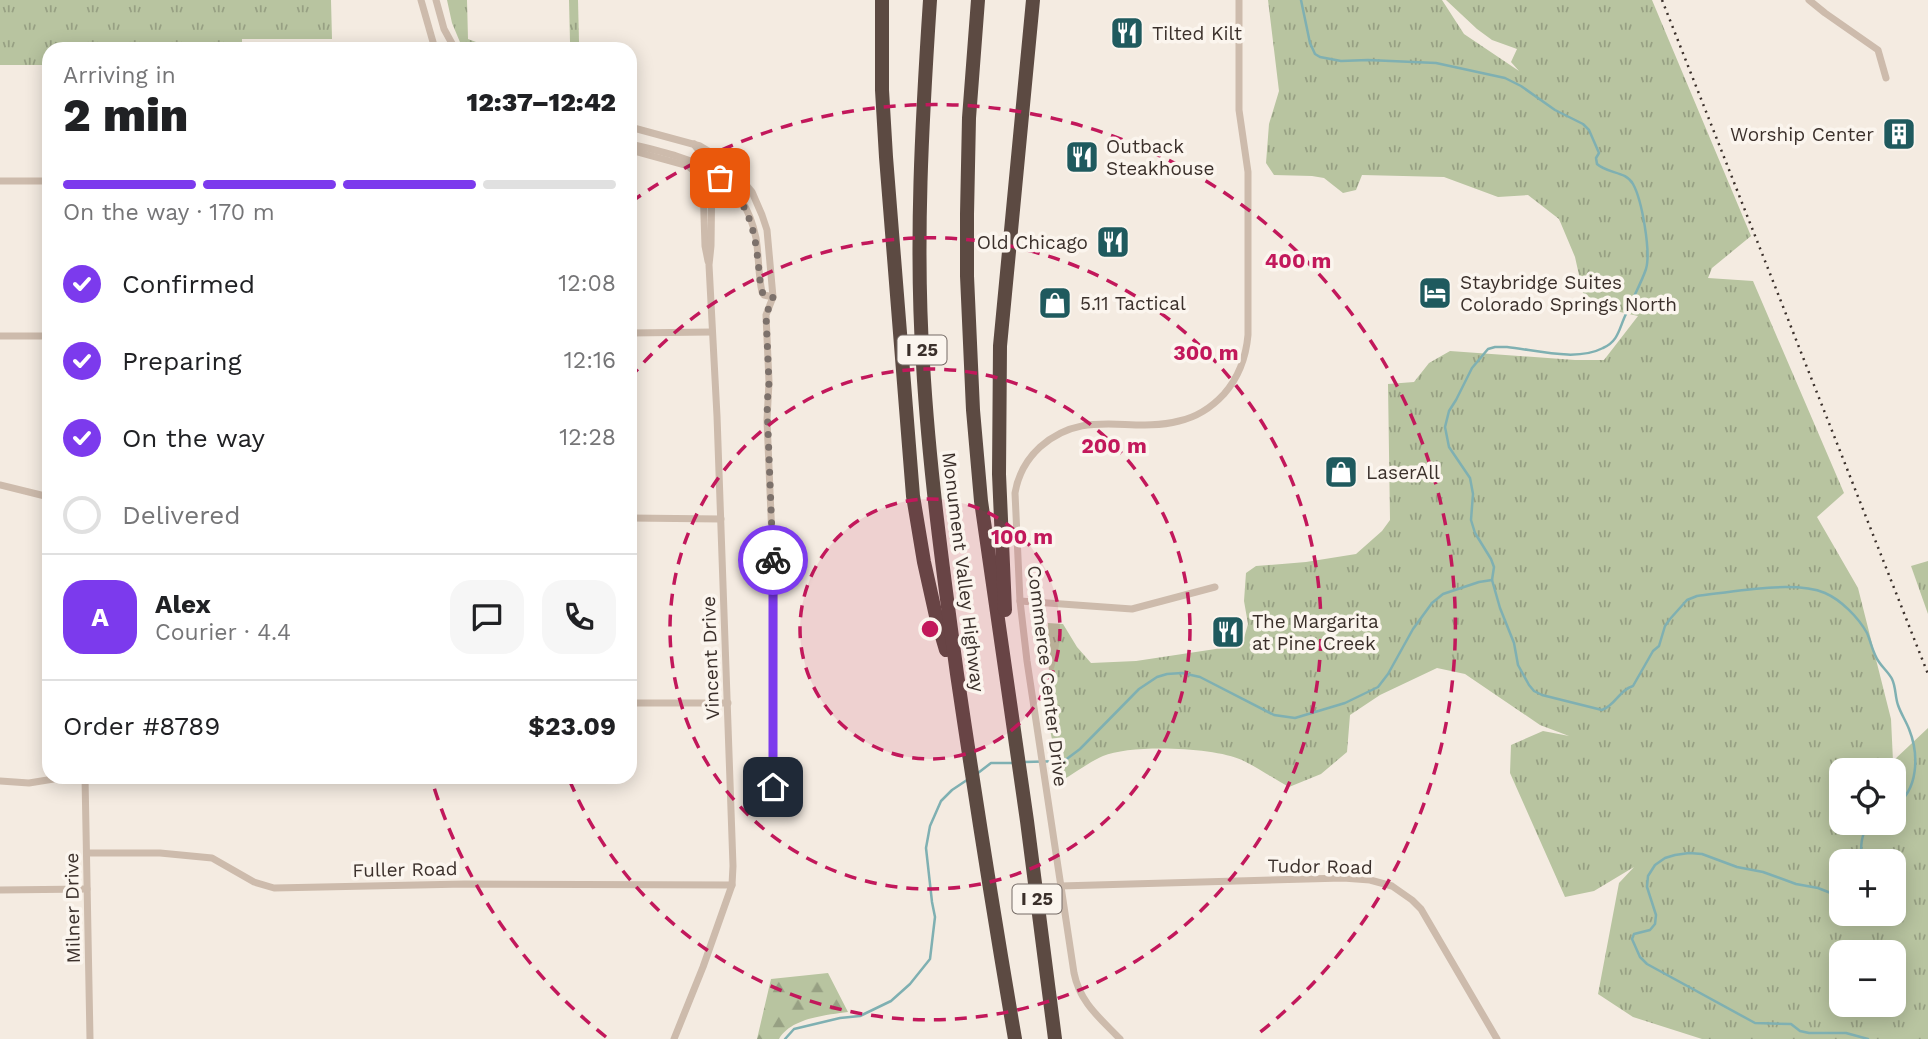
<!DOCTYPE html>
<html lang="en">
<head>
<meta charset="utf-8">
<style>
	body { margin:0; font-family:"Work Sans",sans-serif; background:#f6f6f6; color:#202124; height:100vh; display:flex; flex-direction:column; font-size:26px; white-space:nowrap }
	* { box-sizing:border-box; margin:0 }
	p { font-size:23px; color:#757577 }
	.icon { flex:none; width:38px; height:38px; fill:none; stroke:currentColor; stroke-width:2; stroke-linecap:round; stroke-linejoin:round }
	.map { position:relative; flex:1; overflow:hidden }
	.sheet { position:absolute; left:42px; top:42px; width:595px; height:742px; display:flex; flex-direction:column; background:#fff; border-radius:21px; box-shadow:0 4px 18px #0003 }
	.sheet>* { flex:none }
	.buttons { position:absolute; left:1829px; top:758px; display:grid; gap:14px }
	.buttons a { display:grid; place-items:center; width:77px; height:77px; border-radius:14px; background:#fff; box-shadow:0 4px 18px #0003; font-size:35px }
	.pin { position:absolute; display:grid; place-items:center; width:60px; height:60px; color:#fff; margin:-30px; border-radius:14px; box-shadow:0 4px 10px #0006 }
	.courier { position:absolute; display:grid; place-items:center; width:70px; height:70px; margin:-35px; border:5px solid #7c3aed; border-radius:50%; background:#fff; color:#222; box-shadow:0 2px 9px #0007 }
	.headline em { font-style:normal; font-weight:800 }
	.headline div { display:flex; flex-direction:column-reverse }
	.headline { display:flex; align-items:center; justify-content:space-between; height:119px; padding:0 21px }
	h1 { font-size:46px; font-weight:800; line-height:52px }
	.bar { display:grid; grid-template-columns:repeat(4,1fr); gap:10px 7px; align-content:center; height:84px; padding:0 21px }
	.bar i { height:9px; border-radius:5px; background:#e0e0e0 }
	.bar .active { background:#7c3aed }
	.bar p { grid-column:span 4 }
	.line { display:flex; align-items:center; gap:18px; padding:0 21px; border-top:2px solid #e0e0e0 }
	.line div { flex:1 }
	.round { display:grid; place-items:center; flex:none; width:74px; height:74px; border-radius:21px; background:#f6f6f6 }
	ol { padding:0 21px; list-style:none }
	li { display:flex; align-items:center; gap:21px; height:77px }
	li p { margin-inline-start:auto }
	li .icon { padding:7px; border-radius:50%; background:#7c3aed; color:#fff; stroke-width:4 }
	li:last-child { color:#757577 }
	li i { width:38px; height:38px; border:4px solid #e0e0e0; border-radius:50% }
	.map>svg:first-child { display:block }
</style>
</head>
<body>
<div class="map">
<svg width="1928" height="1039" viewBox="0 0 1928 1039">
	<defs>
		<pattern id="grass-tufts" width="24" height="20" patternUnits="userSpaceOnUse" patternTransform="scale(1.75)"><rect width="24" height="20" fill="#b8c4a0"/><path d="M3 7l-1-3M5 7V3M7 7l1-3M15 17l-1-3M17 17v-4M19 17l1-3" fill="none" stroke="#97a083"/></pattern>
		<pattern id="forest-firs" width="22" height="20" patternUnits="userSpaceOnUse" patternTransform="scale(1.75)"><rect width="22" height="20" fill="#b8c4a0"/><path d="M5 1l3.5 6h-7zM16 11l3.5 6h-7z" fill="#97a083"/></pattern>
	</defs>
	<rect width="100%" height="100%" fill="#f4ebe1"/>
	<g fill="url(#grass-tufts)" fill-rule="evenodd">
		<path d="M0,0H331L332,39H242V49H49V65H0Z"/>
		<path d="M447,0H467L468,39L476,42L477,49H463L462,47L452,23Z"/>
		<path d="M569,0H578L579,42H570Z"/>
		<path d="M1268,0H1442L1464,34L1519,71L1511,62L1517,49L1492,40L1477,29L1446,0H1652L1751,236L1712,268L1708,278L1753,281L1844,493L1817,517L1858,588L1891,719L1893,761L1928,728V1039H1702L1633,1017L1598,994L1619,883L1634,867L1594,891L1565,897L1510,773L1511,745L1543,731L1569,736L1540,725L1465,674L1437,668L1380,695L1350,715L1347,752L1321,774L1289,787C1273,778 1258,768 1242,760C1214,747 1131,744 1103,756C1089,762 1075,773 1061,781L1050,730L1048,623L1063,624L1077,647L1091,663L1136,661L1242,645L1248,624L1244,601L1246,573L1256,566L1306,562L1356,554L1382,531L1390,520L1388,384L1414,382L1429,363L1450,351L1575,360H1604L1638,316L1607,309L1583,293L1575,257L1559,219L1528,195L1498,197L1444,177L1362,175L1356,190L1343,193L1324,178L1312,176L1274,175L1266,163L1269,124L1279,91ZM1841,770H1894V822H1841ZM1841,861H1894V914H1841ZM1841,952H1894V1004H1841Z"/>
		<path d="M1928,561V614L1911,566Z"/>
	</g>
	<path fill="url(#forest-firs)" d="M828,973L848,1012C826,1015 791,1018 779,1039H757L771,979Z"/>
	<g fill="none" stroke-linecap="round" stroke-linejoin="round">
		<g stroke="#7fb0b2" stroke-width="2.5">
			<path d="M1301,0L1310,43L1315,54L1320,57L1341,61L1368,60L1436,63L1505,78L1521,86L1555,110L1583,124L1589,130L1599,153L1596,158L1597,164C1608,174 1626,171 1633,184C1642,200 1651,252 1646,269C1641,284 1632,299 1626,314C1619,328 1619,341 1603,348C1576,362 1536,350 1507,347H1495L1488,349L1472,368L1456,400L1449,411L1445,427L1449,447L1470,478L1473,494L1471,520L1475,533L1491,559L1494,567L1492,580L1500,608L1514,643L1518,665L1529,685L1534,691L1542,695L1602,710C1616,705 1619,690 1633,686L1653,651L1659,646L1665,626L1670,619L1687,600L1697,596C1731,592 1794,580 1825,593C1841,600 1858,617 1867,633C1871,642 1873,654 1879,662C1883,668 1889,673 1892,679C1896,687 1895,697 1898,705C1901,714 1906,721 1909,729C1919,754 1919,791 1894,806"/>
			<path d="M1024,762L1064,761L1080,749L1139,689L1157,677L1167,674L1182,673L1200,677L1274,715L1295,718L1345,703L1378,687L1388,674L1413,629L1432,603L1443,594L1479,582L1492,580"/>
			<path d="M978,773L991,763H1014"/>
			<path d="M1862,861C1860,846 1861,836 1869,822"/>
			<path d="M1841,897L1818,888L1796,884L1763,872L1737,867L1702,854L1689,853L1675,855L1665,858L1655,865L1648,876L1647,887L1656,915L1655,924L1650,930L1634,934L1632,939L1640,957L1647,964L1755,1023L1791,1024L1800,1031L1809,1033H1846L1868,1039"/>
			<path d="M785,1039L794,1029L840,1018L860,1016L891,1001L910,984L930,959L935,917L932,902L926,848L930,826L941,801L952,790L967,780"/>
		</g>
		<g stroke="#cdbbac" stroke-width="7">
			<path d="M421,0L435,49"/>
			<path d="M436,0L444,29L455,49"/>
			<path d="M1809,0L1825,13L1878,50L1886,78"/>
			<path d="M630,127L700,146L727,162L752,192L762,215L767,230L773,297L766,315L769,382L767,420L774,586L773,787"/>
			<path d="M630,144C688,158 742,168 756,238C759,256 758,274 762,292L764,295L773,297"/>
			<path d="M630,150L688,166L699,175L703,186L705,246L708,261"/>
			<path d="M0,181H49"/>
			<path d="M630,333L712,332"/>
			<path d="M0,336H49"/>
			<path d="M0,485L49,497"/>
			<path d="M630,518L721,519"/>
			<path d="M1020,601L1132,609L1215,587"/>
			<path d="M630,703H728"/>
			<path d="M85,777L90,1039"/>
			<path d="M0,781L29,783L66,777"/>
			<path d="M87,853H160L212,858L254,882L274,888L465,884L732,885"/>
			<path d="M1060,886L1343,878L1370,880L1392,886L1412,900L1421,909L1497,1039"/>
			<path d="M0,890L87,889"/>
			<path d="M674,1039L703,967L732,885L733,866L717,416L709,265L711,246L712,168C710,156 699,154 694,144"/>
			<path d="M1120,1039C1100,1018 1080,1003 1074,973L1027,661L1020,601L1015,493C1018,475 1027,459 1040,447C1085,407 1129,434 1179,421C1197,417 1212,407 1224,394C1239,377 1246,357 1248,335V172L1239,110V0"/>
		</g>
		<g stroke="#5c4a42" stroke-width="14">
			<path d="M882,0V90L886,157L913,496L924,562L936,616L946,650"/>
			<path d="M930,0C922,121 915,243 923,364C929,468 943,571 957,674C975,796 994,917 1015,1039"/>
			<path d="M978,0L969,118L967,214V276L973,410L981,501L1027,821L1055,1039"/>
			<path d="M1005,610L999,474L1000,346L1033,0"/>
		</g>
		<path stroke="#3b302b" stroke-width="2.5" stroke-dasharray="2 5" stroke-linecap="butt" d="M1662,0L1928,674"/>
	</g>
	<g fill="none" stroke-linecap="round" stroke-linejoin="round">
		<path stroke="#7c716b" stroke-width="7" stroke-dasharray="0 12.6" d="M720,178C757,209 756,246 761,290L764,295L773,297L766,315L769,383L767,404L773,560"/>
		<path stroke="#7c3aed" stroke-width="9" d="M773,560V787"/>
	</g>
	<circle cx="930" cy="629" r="130" fill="#c2185b" fill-opacity=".12"/>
	<g fill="none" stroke="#c2185b" stroke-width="3.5" stroke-dasharray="12 9">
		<circle cx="930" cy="629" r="130"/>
		<circle cx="930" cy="629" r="260"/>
		<path d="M630 378A391 391 0 1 1 569 779"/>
		<path d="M606 1037A521 521 0 0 1 432 781M631 202A521 521 0 0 1 1254 1037"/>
	</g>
	<defs>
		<symbol id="restaurant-square" viewBox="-11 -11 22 22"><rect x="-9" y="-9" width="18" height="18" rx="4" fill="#1f5a5e" stroke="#fbf5ee"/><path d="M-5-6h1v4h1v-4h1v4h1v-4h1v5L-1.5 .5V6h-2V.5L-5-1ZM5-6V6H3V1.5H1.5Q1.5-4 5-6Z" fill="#fff"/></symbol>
		<symbol id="building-square" viewBox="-11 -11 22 22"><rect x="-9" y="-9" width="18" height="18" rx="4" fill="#1f5a5e" stroke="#fbf5ee"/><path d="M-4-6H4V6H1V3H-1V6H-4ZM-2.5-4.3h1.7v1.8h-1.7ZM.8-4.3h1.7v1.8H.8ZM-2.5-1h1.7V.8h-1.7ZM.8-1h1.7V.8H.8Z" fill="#fff"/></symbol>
		<symbol id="hotel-square" viewBox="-11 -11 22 22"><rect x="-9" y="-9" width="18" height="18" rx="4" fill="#1f5a5e" stroke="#fbf5ee"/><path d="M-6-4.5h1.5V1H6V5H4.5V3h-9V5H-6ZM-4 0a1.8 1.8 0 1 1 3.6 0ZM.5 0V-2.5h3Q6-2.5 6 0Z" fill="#fff"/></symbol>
		<symbol id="shop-square" viewBox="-11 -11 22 22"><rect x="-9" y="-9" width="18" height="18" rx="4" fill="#1f5a5e" stroke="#fbf5ee"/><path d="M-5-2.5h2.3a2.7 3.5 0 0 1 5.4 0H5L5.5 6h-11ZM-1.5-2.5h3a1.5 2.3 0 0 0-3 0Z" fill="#fff"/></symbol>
	</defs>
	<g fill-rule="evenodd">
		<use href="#restaurant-square" x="1108" y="14" width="38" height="38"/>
		<use href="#building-square" x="1880" y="115" width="38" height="38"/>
		<use href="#restaurant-square" x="1063" y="138" width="38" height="38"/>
		<use href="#restaurant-square" x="1094" y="223" width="38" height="38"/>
		<use href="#hotel-square" x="1416" y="274" width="38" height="38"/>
		<use href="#shop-square" x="1036" y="284" width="38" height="38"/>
		<use href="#shop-square" x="1322" y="453" width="38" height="38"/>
		<use href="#restaurant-square" x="1209" y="613" width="38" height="38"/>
	</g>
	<g text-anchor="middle" stroke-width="7" stroke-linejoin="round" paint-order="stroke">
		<g fill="#fbf5ee" stroke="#756b66" stroke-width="2">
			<rect x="897.5" y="335.5" width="49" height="29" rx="5"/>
			<rect x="1012.5" y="884.5" width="49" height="29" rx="5"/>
		</g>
		<g font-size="18" font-weight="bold" fill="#3b302b">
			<text x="922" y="356">I 25</text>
			<text x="1037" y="905">I 25</text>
		</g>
		<g font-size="19" fill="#3b302b" stroke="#fbf5ee" text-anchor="start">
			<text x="1152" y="40">Tilted Kilt</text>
			<text x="1874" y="141" text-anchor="end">Worship Center</text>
			<text x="1106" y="153">Outback<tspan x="1106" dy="22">Steakhouse</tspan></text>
			<text x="1088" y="249" text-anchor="end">Old Chicago</text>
			<text x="1460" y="289">Staybridge Suites<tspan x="1460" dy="22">Colorado Springs North</tspan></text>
			<text x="1080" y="310">5.11 Tactical</text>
			<text x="1366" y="479">LaserAll</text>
			<text x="1252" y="628">The Margarita<tspan x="1252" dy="22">at Pine Creek</tspan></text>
		</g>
		<g font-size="19" fill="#3b302b" stroke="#fbf5ee">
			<text transform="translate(964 572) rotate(83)" y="7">Monument Valley Highway</text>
			<text transform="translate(710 658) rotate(-92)" y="7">Vincent Drive</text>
			<text transform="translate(1048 676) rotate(83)" y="7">Commerce Center Drive</text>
			<text transform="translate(1320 866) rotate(1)" y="7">Tudor Road</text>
			<text transform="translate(405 869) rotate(-1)" y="7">Fuller Road</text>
			<text transform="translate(72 908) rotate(-91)" y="7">Milner Drive</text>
		</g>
	</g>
	<circle cx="930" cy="629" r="10" fill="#c2185b" stroke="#fbf5ee" stroke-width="3.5"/>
	<g font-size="21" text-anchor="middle" font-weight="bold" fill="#c2185b" stroke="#fbf5ee" stroke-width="7" stroke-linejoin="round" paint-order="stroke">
		<text x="1298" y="268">400 m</text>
		<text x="1206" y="360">300 m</text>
		<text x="1114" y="453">200 m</text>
		<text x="1022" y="544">100 m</text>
	</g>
</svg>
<div class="buttons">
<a><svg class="icon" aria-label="locate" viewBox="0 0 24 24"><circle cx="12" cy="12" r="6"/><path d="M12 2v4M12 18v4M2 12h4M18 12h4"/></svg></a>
<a>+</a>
<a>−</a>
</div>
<div class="pin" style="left:720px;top:178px;background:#ea580c"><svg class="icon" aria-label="bag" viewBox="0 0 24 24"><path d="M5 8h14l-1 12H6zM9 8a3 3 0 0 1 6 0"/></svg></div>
<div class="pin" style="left:773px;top:787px;background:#1f2937"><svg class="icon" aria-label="home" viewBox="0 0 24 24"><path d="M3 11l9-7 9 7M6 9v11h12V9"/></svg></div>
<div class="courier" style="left:773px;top:560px"><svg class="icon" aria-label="bike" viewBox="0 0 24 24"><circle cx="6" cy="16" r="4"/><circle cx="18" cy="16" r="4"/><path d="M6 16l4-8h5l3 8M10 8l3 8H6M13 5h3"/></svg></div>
<section class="sheet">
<div class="headline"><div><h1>2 min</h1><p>Arriving in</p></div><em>12:37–12:42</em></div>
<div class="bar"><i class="active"></i><i class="active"></i><i class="active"></i><i></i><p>On the way · 170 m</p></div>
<ol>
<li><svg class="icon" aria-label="check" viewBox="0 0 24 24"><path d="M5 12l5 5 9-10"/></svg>Confirmed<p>12:08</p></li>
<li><svg class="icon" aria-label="check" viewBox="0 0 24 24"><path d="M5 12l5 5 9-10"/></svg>Preparing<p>12:16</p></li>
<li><svg class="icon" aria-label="check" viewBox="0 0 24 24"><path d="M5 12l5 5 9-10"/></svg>On the way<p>12:28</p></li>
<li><i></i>Delivered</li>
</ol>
<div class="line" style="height:126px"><b class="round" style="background:#7c3aed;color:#fff">A</b><div><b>Alex</b><p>Courier · 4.4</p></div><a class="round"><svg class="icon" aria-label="chat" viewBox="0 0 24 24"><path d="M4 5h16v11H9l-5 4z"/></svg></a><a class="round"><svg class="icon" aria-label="phone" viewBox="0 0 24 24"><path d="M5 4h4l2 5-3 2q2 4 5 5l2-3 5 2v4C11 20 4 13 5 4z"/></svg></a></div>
<div class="line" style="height:91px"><div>Order #8789</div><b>$23.09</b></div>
</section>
</div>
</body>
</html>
